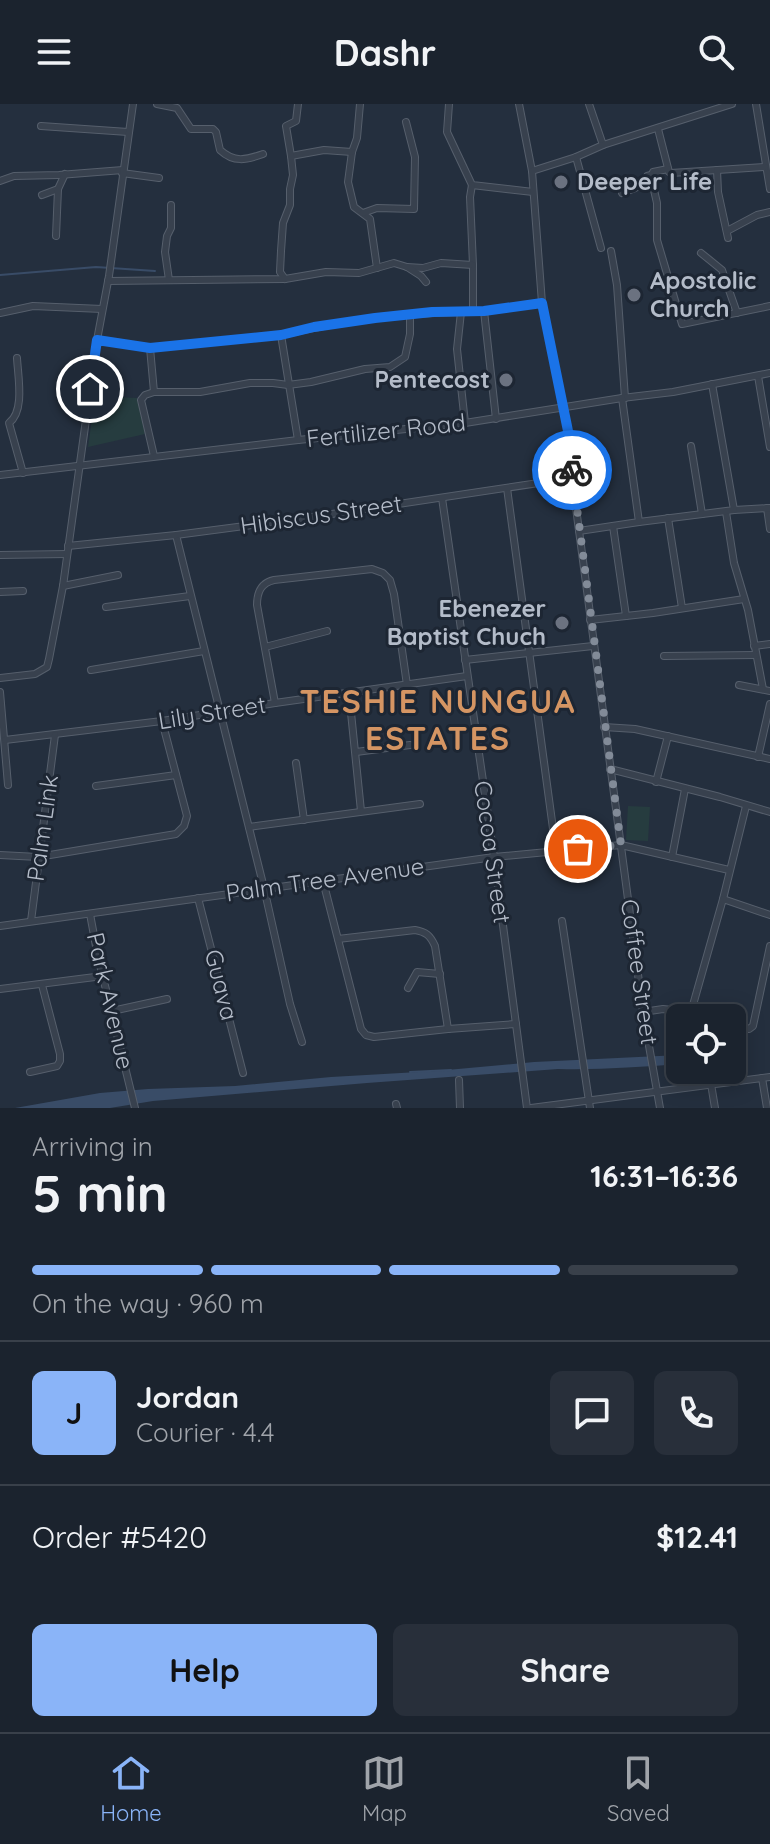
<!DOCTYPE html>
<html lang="en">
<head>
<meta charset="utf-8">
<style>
	body { margin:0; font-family:Quicksand,sans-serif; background:#282f3a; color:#f1f3f6; height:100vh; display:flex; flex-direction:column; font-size:30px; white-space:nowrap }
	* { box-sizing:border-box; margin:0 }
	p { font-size:26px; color:#a0a4aa }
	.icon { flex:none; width:44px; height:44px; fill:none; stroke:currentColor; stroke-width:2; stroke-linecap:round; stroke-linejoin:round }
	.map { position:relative; height:1004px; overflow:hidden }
	.panel { display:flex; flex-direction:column; background:#1b232e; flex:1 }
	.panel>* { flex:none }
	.buttons { position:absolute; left:666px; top:900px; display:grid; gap:16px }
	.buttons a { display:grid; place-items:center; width:80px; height:80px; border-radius:12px; background:#1b232e; box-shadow:0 4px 20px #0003,0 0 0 2px #39404a; font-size:40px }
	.pin { position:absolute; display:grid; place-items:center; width:68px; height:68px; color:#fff; margin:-34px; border:4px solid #fff; border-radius:50%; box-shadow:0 2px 8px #0007 }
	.courier { position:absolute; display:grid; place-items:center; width:80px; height:80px; margin:-40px; border:6px solid #1a73e8; border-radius:50%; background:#fff; color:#222; box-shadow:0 2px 10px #0007 }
	.head em { font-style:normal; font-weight:700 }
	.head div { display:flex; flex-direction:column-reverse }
	.head { display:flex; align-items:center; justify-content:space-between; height:136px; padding:0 32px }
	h1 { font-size:52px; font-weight:700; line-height:60px }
	.bar { display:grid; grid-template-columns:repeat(4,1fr); gap:12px 8px; align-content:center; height:96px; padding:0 32px }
	.bar i { height:10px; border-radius:6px; background:#39404a }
	.bar .selected { background:#8ab4f8 }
	.bar p { grid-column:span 4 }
	.line { display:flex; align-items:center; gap:20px; padding:0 32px; border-top:2px solid #39404a }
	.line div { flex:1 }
	.round { display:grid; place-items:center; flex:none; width:84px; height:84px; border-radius:12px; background:#282f3a }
	.action { display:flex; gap:16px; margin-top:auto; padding:16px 32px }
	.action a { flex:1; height:92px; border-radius:12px; background:#8ab4f8; color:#111; font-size:32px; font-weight:700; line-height:92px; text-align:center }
	.action a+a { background:#282f3a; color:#f1f3f6 }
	header { display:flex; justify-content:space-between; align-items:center; height:104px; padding:0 32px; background:#1b232e; font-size:36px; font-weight:700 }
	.dock { display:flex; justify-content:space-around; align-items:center; height:112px; border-top:2px solid #39404a; background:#1b232e; font-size:22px; color:#a0a4aa }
	.dock a { display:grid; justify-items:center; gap:4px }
	.dock .selected { color:#8ab4f8 }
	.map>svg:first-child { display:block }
</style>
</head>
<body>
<header><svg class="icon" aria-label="menu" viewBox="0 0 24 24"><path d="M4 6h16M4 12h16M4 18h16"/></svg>Dashr<svg class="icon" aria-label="search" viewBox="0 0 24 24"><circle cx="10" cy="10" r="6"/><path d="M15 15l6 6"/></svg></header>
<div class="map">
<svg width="770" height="1004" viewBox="0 0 770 1004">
	<rect width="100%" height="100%" fill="#242f3e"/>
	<g fill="#263c3f">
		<path d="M95,292L137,294L145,330L88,343Z"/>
		<path d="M628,702L650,703L648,737L626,736Z"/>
	</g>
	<path fill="#394c67" d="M680,951V960C639,963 599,966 558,965L367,979L153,997L110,1004H15L100,989L148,985L235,982L331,973L436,967L534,958Z"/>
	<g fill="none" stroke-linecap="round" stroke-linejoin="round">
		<g stroke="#394c67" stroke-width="2">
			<path d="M0,171L96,163L155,167"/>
			<path d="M410,968L451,966"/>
		</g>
		<defs>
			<g id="minor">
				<path d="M157,0L177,4L191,25H213L216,28L220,46C234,59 246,56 263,50"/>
				<path d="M360,0L357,34L352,48L348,78L354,103L370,115L377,164"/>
				<path d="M449,0L447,28L472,81L533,88"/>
				<path d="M519,0L532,67"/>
				<path d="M589,0L603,41"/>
				<path d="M756,0L770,85"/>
				<path d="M41,22L128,28"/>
				<path d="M658,25L669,68L671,69L765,63"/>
				<path d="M291,52L324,46L352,48"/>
				<path d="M576,53L601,144"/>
				<path d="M668,65L653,68L651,73L657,99V136L682,220L770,202"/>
				<path d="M717,66L718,88L728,134"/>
				<path d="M122,69L159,74"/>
				<path d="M0,77L14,72L59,71L123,66"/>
				<path d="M472,81L470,93L473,161V206"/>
				<path d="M622,89C632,85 643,83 647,72L651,71"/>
				<path d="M42,91L58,85"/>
				<path d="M363,109L377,104L414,105L415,53L406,18"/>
				<path d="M727,127L757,111L770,108"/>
				<path d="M56,132L58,85L65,70"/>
				<path d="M611,147L617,181L625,294"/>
				<path d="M701,149L722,166L737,209"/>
				<path d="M407,163L423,164L441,159L473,161"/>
				<path d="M285,175L280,168L281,147L283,119L290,101V85L293,71L291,52L286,22L296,17L298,0"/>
				<path d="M169,176L165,148L167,132L171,124V101"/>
				<path d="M108,177L285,175L326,168L359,169L394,159L407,163L421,172L426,178"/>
				<path d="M0,209L33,202L102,205"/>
				<path d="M97,236L150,244L281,231"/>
				<path d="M150,244L154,288"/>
				<path d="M17,254C18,273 25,307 9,319L23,369"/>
				<path d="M758,272L770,343"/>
				<path d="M496,315L484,207L542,199"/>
				<path d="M465,319L457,245L461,208L484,207"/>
				<path d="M298,336L281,231C341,217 400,209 461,208"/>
				<path d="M691,342L702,410"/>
				<path d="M154,352L141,296L145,291L154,288H200L250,279H273L288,281L311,278L365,265L390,263L405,253L410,230V210"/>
				<path d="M0,371L298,336L465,319L622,294L673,288L770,269"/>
				<path d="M507,384L556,747"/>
				<path d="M442,394L494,753L527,1004"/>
				<path d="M767,404L770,425"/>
				<path d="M734,406L770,404"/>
				<path d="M726,408L734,459L748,506L763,585"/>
				<path d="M668,414L682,504"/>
				<path d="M639,418L734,406L712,280"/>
				<path d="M613,422L626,512"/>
				<path d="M579,427L639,418L622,294"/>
				<path d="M176,431L264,784L290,900L302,938"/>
				<path d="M68,442L176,431L305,414L572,374"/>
				<path d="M0,451L67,450"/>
				<path d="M63,482L118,471"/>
				<path d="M0,488L23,487"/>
				<path d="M106,503L190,492"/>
				<path d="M590,516L653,509L744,495"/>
				<path d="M754,542L770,540"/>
				<path d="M265,543L327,527"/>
				<path d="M664,552L756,551"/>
				<path d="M465,556L593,542"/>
				<path d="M91,566L204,547"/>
				<path d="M0,574L35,570L47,563L49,555L63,482L97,236L109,172L133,0"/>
				<path d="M739,581L770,587"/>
				<path d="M0,588L8,681"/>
				<path d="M349,589L361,707"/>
				<path d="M275,599L257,501C257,488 261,479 274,476L372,465L383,469L390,476L394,490L407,581"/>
				<path d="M604,623L635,625L770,655"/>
				<path d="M5,636L162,617L275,599L467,572"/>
				<path d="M356,648L410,641"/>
				<path d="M758,653L770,600"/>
				<path d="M296,659L304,716"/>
				<path d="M610,665L720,693L770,708"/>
				<path d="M656,678L668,632"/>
				<path d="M96,682L176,671"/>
				<path d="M249,723L420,700"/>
				<path d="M0,751L38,753L176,730L184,722L187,712L162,617"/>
				<path d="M672,753L685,685"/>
				<path d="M323,777L361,925L366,931L374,933L448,925L516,920"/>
				<path d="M198,794L243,969"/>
				<path d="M723,795L746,702"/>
				<path d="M90,810L98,853L135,1004"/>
				<path d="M31,817L55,631"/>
				<path d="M562,817L590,1004"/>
				<path d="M0,822L494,753L621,741L729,766"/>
				<path d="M338,835L415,826C426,828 430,831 435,842L448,925"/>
				<path d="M408,884L417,868L440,870"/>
				<path d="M0,885L103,872"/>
				<path d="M112,907L167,895"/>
				<path d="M643,908L663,905L691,908"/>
				<path d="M711,914L691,908L723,795L770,811"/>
				<path d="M732,920L749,925L753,922L770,842"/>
				<path d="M30,968L57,962L60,957V950L42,881"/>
				<path d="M762,974L767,1004"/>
				<path d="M459,976L460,1004"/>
				<path d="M711,980L715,1004"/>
				<path d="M396,1000L397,1004"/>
				<path d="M531,1004L770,973"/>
				<path d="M660,1004L643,908L572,374L568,327L542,199L532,67L576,53L603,41L732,0"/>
			</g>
		</defs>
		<use href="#minor" stroke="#565f6c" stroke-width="8"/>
		<use href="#minor" stroke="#38414e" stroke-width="6"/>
	</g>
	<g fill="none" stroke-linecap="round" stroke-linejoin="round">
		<path stroke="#828b98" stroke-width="8" stroke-dasharray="0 14.4" d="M572,366L621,741L578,745"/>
		<path stroke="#1a73e8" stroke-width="10" d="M90,285L97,236L150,244L281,231L314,223L375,214L432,208L484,207L542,199L568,327L572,366"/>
	</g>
	<g fill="#6b7280" stroke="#1d2633" stroke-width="3">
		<circle cx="561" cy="78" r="8"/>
		<circle cx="634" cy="191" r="8"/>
		<circle cx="506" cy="276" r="8"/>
		<circle cx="562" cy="519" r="8"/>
	</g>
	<g text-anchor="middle" stroke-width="6" stroke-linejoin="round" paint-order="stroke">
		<g font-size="24" font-weight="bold" fill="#b4bcc9" stroke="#1d2633" text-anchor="start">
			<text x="577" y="86">Deeper Life</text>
			<text x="650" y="185">Apostolic<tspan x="650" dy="28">Church</tspan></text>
			<text x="490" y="284" text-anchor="end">Pentecost</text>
			<text x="546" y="513" text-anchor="end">Ebenezer<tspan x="546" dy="28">Baptist Chuch</tspan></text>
		</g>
		<g font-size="24" fill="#b4bcc9" stroke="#1d2633">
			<text transform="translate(386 327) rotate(-6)" y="8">Fertilizer Road</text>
			<text transform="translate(321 411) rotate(-8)" y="8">Hibiscus Street</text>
			<text transform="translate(212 609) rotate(-9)" y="8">Lily Street</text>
			<text transform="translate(43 724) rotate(-82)" y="8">Palm Link</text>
			<text transform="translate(492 748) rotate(82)" y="8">Cocoa Street</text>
			<text transform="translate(325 776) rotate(-8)" y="8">Palm Tree Avenue</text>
			<text transform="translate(639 868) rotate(82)" y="8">Coffee Street</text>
			<text transform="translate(221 881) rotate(76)" y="8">Guava</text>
			<text transform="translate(110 897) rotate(77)" y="8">Park Avenue</text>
		</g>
		<g font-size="32" font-weight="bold" letter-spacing="2" fill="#d59563" stroke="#1d2633">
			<text x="438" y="609">TESHIE NUNGUA<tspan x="438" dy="37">ESTATES</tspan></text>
		</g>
	</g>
</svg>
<div class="buttons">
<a><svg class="icon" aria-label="locate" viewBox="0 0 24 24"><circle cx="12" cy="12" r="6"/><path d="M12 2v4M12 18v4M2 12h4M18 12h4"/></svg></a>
</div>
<div class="pin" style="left:578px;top:745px;background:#ea580c"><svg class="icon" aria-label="bag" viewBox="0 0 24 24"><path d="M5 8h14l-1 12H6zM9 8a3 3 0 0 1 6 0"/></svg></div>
<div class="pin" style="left:90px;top:285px;background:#1f2937"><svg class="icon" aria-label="home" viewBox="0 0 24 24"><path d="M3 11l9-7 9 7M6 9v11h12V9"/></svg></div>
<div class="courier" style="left:572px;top:366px"><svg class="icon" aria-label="bike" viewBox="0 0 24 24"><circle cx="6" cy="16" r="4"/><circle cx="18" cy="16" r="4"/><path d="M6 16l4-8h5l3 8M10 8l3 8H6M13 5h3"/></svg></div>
</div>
<section class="panel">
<div class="head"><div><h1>5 min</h1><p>Arriving in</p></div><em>16:31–16:36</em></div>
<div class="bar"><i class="selected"></i><i class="selected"></i><i class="selected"></i><i></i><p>On the way · 960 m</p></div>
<div class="line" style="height:144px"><b class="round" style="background:#8ab4f8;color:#111">J</b><div><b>Jordan</b><p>Courier · 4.4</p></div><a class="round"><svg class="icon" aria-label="chat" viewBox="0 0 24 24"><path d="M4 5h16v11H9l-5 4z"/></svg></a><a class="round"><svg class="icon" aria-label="phone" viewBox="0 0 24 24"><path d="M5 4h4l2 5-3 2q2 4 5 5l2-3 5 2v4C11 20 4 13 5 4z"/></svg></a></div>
<div class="line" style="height:104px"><div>Order #5420</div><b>$12.41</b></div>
<div class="action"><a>Help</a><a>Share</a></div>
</section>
<nav class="dock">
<a class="selected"><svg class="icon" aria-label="home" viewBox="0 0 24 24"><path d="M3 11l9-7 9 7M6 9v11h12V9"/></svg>Home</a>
<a><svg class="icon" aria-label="map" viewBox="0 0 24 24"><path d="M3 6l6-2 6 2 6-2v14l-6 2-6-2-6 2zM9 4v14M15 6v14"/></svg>Map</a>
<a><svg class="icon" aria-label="saved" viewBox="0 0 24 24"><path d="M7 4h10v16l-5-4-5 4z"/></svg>Saved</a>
</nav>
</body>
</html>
